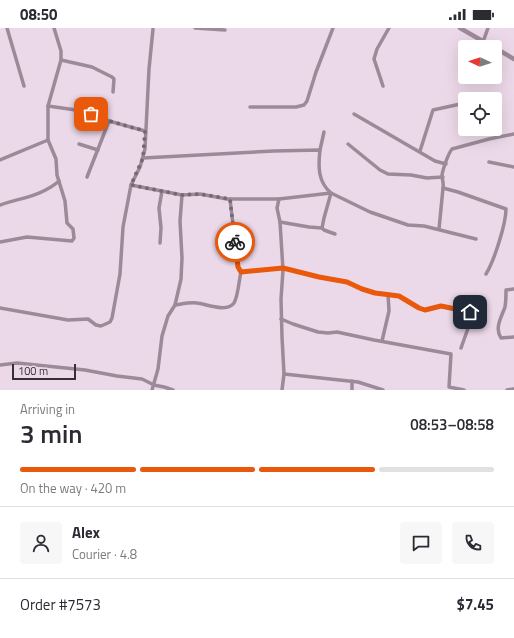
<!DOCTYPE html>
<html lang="en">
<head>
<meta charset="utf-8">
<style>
	body { margin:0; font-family:"Titillium Web",sans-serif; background:#f7f7f7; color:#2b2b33; height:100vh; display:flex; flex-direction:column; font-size:15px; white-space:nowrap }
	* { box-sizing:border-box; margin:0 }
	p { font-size:13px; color:#7c7c81 }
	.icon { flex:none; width:22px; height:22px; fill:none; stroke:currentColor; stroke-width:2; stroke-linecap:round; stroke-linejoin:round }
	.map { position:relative; height:362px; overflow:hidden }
	.drawer { display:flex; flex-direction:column; background:#fff; flex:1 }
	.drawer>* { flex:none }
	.needle { width:26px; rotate:274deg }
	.buttons { position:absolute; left:458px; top:12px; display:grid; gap:8px }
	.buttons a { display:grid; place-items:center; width:44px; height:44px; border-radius:4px; background:#fff; box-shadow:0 4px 16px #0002; font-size:20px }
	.scale { position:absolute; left:12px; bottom:10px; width:64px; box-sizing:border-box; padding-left:4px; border:2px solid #362f35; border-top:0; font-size:11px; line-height:14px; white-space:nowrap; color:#362f35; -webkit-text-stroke:3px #ebd8e8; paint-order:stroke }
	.pin { position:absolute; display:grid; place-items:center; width:34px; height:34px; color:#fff; margin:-17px; border-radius:8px; box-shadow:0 2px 6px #0006 }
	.courier { position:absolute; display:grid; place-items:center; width:40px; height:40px; margin:-20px; border:3px solid #ea580c; border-radius:50%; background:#fff; color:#222; box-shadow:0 1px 5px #0007 }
	.headline em { font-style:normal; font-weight:600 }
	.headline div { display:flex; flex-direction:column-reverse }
	.headline { display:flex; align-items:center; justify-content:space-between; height:68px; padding:0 20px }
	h1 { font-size:26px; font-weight:600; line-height:30px }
	.bar { display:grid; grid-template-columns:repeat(4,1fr); gap:6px 4px; align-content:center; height:48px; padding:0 20px }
	.bar i { height:5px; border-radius:3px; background:#e1e1e2 }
	.bar .active { background:#ea580c }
	.bar p { grid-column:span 4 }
	.line { display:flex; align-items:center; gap:10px; padding:0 20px; border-top:1px solid #e1e1e2 }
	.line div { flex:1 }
	.round { display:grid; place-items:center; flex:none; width:42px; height:42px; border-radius:4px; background:#f7f7f7 }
	.status { display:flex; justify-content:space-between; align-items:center; height:28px; padding:0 20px; background:#fff; direction:ltr }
	.status svg { height:11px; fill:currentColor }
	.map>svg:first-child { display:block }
</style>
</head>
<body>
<div class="status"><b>08:50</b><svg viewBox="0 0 49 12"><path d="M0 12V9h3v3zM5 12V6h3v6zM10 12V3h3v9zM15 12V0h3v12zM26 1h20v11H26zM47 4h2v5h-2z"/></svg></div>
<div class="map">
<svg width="514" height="362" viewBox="0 0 514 362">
	<rect width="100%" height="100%" fill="#ebd8e8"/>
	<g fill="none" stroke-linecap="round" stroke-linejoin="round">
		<g stroke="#9c8a99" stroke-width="3.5">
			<path d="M7,0L24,58"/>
			<path d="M195,0L225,2"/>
			<path d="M483,14L488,0"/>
			<path d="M61,32L92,39L112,49L114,51L113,64"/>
			<path d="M383,58L374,31L377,21L389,0"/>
			<path d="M48,78L76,82L91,86L109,93L145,103"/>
			<path d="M250,79H296L304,77L307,73L316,44L333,0"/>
			<path d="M354,86L435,133L446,136"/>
			<path d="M79,116L98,122"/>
			<path d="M348,116L380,142L388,146L411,147L427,150L443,149"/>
			<path d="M320,122L324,104"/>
			<path d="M420,123L433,82L465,75"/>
			<path d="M143,130L274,123L320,122C318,139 318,154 331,165L324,190L322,200L324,202L335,206"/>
			<path d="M0,132L48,112"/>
			<path d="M489,134L514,139"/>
			<path d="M87,149L109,93"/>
			<path d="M131,157L182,167L200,166L227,171H279L331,165L370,184L408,197L424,198L476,211"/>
			<path d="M230,171L238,239L241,244L283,240L319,249L347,254L362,261L375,265L399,268L419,280L425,282L441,278L470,284L472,289L461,320"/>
			<path d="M279,171L277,180L280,194L283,242L281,271L282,309L284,346L282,362"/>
			<path d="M0,177C20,170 42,168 59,153"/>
			<path d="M280,194L309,199L322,200"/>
			<path d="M439,201L443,160"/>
			<path d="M0,214L27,209L72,213L74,210L73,201L67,195L65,173L57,147L56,131L48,112V78L61,32V23L54,0"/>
			<path d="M160,215L161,200L159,180L162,163"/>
			<path d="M486,246C494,233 506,196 506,181L458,164L443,160C444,155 442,152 442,147C443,141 448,126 452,121L489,111L514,106"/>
			<path d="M514,261L506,262C506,268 506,273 505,279C502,288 494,300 501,310L514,309"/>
			<path d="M175,277C182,276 190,274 197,275C206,276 227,285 234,275C238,269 239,252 241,244"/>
			<path d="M0,280L68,292L88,291L96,297L101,298L110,294L112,290L120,246L123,199L131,157L140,139L145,121L149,41L153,1"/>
			<path d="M281,291L293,296L318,304L328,305L337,304L374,312L451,326L449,359L464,362"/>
			<path d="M382,313L389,283L388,266"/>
			<path d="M0,337L17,335L85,342L117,348L142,351L154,357L164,359L173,362"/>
			<path d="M284,346L358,354L383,362"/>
			<path d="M152,362L158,341L162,308L168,288L175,277L181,251L182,230L180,193L182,167"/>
			<path d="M352,362V353"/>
			<path d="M507,362L514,361"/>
		</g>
		<g stroke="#9c8a99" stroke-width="4.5">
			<path d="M460,0L493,19"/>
			<path d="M495,20L514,31"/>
		</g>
	</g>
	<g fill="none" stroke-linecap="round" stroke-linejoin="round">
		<path stroke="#756a74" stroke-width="4" stroke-dasharray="0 7.2" d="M91,86L109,93L145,103L143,130L131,157L182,167L200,166L230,171L235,214"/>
		<path stroke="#ea580c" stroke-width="5" d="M235,214L238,239L241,244L283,240L319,249L347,254L362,261L375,265L399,268L419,280L425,282L441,278L470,284"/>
	</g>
</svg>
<div class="buttons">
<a><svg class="needle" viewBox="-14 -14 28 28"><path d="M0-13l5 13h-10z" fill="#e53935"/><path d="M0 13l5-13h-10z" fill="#7c7c81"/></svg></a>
<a><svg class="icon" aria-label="locate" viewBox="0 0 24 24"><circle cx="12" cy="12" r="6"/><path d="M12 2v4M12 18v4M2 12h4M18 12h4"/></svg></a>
</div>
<div class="scale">100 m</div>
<div class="pin" style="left:91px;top:86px;background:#ea580c"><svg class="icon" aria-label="bag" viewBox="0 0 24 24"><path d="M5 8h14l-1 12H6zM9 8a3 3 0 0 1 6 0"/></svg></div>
<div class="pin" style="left:470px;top:284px;background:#1f2937"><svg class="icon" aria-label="home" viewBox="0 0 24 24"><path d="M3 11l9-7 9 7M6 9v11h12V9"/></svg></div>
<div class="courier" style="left:235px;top:214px"><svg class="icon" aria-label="bike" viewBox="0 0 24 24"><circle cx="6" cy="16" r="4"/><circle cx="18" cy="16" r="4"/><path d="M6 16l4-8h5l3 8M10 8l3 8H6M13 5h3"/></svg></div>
</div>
<section class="drawer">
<div class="headline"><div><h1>3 min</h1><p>Arriving in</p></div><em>08:53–08:58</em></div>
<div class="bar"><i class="active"></i><i class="active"></i><i class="active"></i><i></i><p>On the way · 420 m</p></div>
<div class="line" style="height:72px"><a class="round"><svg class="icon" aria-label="person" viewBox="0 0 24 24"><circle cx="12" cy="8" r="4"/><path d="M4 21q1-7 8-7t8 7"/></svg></a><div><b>Alex</b><p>Courier · 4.8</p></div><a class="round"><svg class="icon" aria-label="chat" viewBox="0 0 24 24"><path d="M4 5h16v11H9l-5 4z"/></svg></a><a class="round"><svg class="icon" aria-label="phone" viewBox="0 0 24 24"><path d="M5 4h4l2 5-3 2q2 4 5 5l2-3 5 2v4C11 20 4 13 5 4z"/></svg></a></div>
<div class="line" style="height:52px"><div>Order #7573</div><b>$7.45</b></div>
</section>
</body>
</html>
